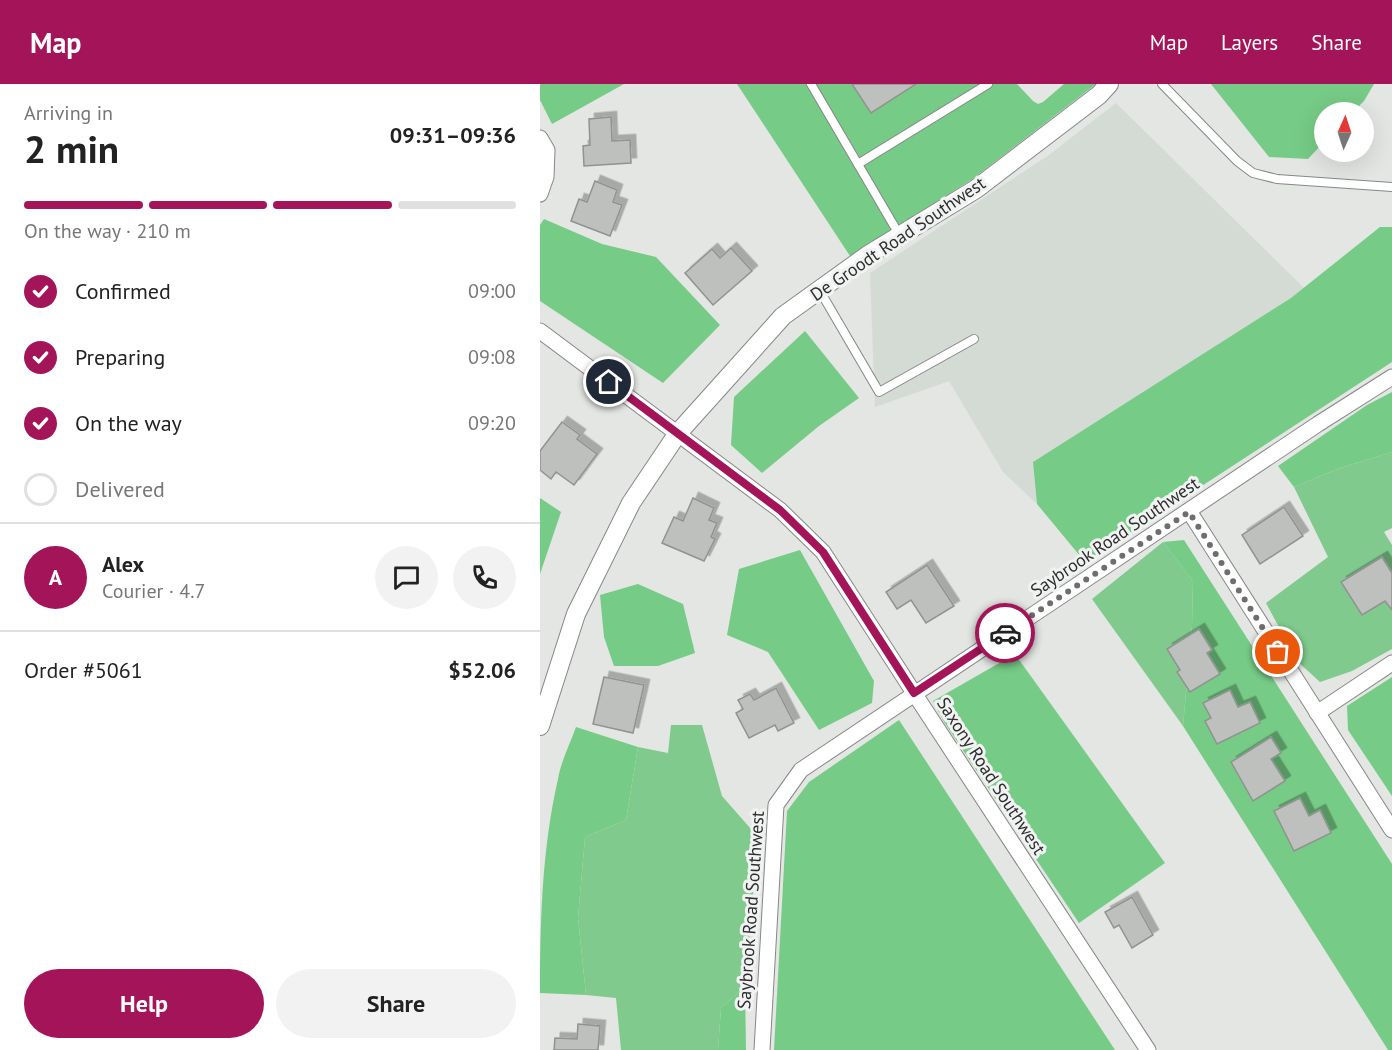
<!DOCTYPE html>
<html lang="en">
<head>
<meta charset="utf-8">
<style>
	body { margin:0; font-family:"PT Sans",sans-serif; background:#f2f2f2; color:#222; height:100vh; display:flex; flex-direction:column; font-size:22px; white-space:nowrap }
	* { box-sizing:border-box; margin:0 }
	p { font-size:20px; color:#767676 }
	.icon { flex:none; width:33px; height:33px; fill:none; stroke:currentColor; stroke-width:2; stroke-linecap:round; stroke-linejoin:round }
	.map { position:relative; flex:1; overflow:hidden }
	.panel { display:flex; flex-direction:column; background:#fff; width:540px }
	.panel>* { flex:none }
	.needle { width:39px; rotate:3deg }
	.controls { position:absolute; left:774px; top:18px; display:grid; gap:12px }
	.controls a { display:grid; place-items:center; width:60px; height:60px; border-radius:50%; background:#fff; box-shadow:0 6px 24px #0002; font-size:30px }
	.pin { position:absolute; display:grid; place-items:center; width:51px; height:51px; color:#fff; margin:-26px; border:3px solid #fff; border-radius:50%; box-shadow:0 2px 6px #0007 }
	.courier { position:absolute; display:grid; place-items:center; width:60px; height:60px; margin:-30px; border:4px solid #a31459; border-radius:50%; background:#fff; color:#222; box-shadow:0 2px 8px #0007 }
	.overview em { font-style:normal; font-weight:600 }
	.overview div { display:flex; flex-direction:column-reverse }
	.overview { display:flex; align-items:center; justify-content:space-between; height:102px; padding:0 24px }
	h1 { font-size:39px; font-weight:600; line-height:45px }
	.bar { display:grid; grid-template-columns:repeat(4,1fr); gap:9px 6px; align-content:center; height:72px; padding:0 24px }
	.bar i { height:8px; border-radius:4px; background:#e0e0e0 }
	.bar .on { background:#a31459 }
	.bar p { grid-column:span 4 }
	.line { display:flex; align-items:center; gap:15px; padding:0 24px; border-top:2px solid #e0e0e0 }
	.line div { flex:1 }
	.round { display:grid; place-items:center; flex:none; width:63px; height:63px; border-radius:32px; background:#f2f2f2 }
	ol { padding:0 24px; list-style:none }
	li { display:flex; align-items:center; gap:18px; height:66px }
	li p { margin-inline-start:auto }
	li .icon { padding:6px; border-radius:50%; background:#a31459; color:#fff; stroke-width:4 }
	li:last-child { color:#767676 }
	li i { width:33px; height:33px; border:3px solid #e0e0e0; border-radius:50% }
	.action { display:flex; gap:12px; margin-top:auto; padding:12px 24px }
	.action a { flex:1; height:69px; border-radius:36px; background:#a31459; color:#fff; font-size:24px; font-weight:600; line-height:69px; text-align:center }
	.action a+a { background:#f2f2f2; color:#222 }
	header { display:flex; align-items:center; gap:36px; box-sizing:border-box; height:84px; padding:0 30px; background:#a31459; color:#fff }
	header strong { font-size:28px }
	nav { display:flex; gap:33px; margin-inline-start:auto; font-size:21px }
	main { display:flex; flex:1; min-height:0 }
	.map>svg:first-child { display:block }
</style>
</head>
<body>
<header>
<strong>Map</strong>
<nav><a>Map</a><a>Layers</a><a>Share</a></nav>
</header>
<main>
<section class="panel">
<div class="overview"><div><h1>2 min</h1><p>Arriving in</p></div><em>09:31–09:36</em></div>
<div class="bar"><i class="on"></i><i class="on"></i><i class="on"></i><i></i><p>On the way · 210 m</p></div>
<ol>
<li><svg class="icon" aria-label="check" viewBox="0 0 24 24"><path d="M5 12l5 5 9-10"/></svg>Confirmed<p>09:00</p></li>
<li><svg class="icon" aria-label="check" viewBox="0 0 24 24"><path d="M5 12l5 5 9-10"/></svg>Preparing<p>09:08</p></li>
<li><svg class="icon" aria-label="check" viewBox="0 0 24 24"><path d="M5 12l5 5 9-10"/></svg>On the way<p>09:20</p></li>
<li><i></i>Delivered</li>
</ol>
<div class="line" style="height:108px"><b class="round" style="background:#a31459;color:#fff">A</b><div><b>Alex</b><p>Courier · 4.7</p></div><a class="round"><svg class="icon" aria-label="chat" viewBox="0 0 24 24"><path d="M4 5h16v11H9l-5 4z"/></svg></a><a class="round"><svg class="icon" aria-label="phone" viewBox="0 0 24 24"><path d="M5 4h4l2 5-3 2q2 4 5 5l2-3 5 2v4C11 20 4 13 5 4z"/></svg></a></div>
<div class="line" style="height:78px"><div>Order #5061</div><b>$52.06</b></div>
<div class="action"><a>Help</a><a>Share</a></div>
</section>
<div class="map">
<svg width="852" height="966" viewBox="0 0 852 966">
	<defs>
		<filter id="shadow"><feDropShadow dx="5.5" dy="-5.5" stdDeviation="0" flood-color="#0004"/></filter>
	</defs>
	<rect width="100%" height="100%" fill="#e3e6e3"/>
	<path fill="#d3dbd4" d="M576,19L764,204L751,214L493,378L497,420L463,388L409,297L335,323L330,189L509,71Z"/>
	<g fill="#80ca8d">
		<path d="M852,368V444L844,448L852,461V565L812,587L780,598L757,577L726,519L788,473L754,403L800,384Z"/>
		<path d="M623,458L653,497L652,542L643,642L552,515Z"/>
		<path d="M131,641H162L182,712L218,753L205,903L181,924L178,966H81L76,914L46,911L38,834L45,753L86,736L98,663L128,669Z"/>
	</g>
	<g fill="#76cb86">
		<path d="M0,0H84L12,40L0,16Z"/>
		<path d="M197,0H477L493,17L498,20L503,18L524,0H556L431,96L310,172Z"/>
		<path d="M671,0H834L824,17L813,28H784V58L768,75L729,73Z"/>
		<path d="M4,135L62,160L116,173L180,241L123,299L0,217V141Z"/>
		<path d="M840,143H852V278L545,478L497,420L493,378L751,214Z"/>
		<path d="M265,247L319,314L279,342L222,389L191,361L194,313Z"/>
		<path d="M852,308V368L800,384L754,403L738,382L827,321Z"/>
		<path d="M0,414L21,428L0,490Z"/>
		<path d="M644,456L852,780V966H848L643,642L652,542L653,497L623,458Z"/>
		<path d="M260,466L334,597L332,619L279,646L228,568L187,551L199,485Z"/>
		<path d="M98,500L143,520L155,569L118,582H74L64,553L60,511Z"/>
		<path d="M475,570L625,779L539,839L404,638L393,617Z"/>
		<path d="M852,593V712L808,646L807,622Z"/>
		<path d="M359,636L575,966H234L247,727L269,698Z"/>
		<path d="M36,643L98,663L86,736L45,753L38,834L46,911L0,909C0,837 2,765 18,695C21,677 30,660 36,643Z"/>
		<path d="M205,903L206,966H178L181,924Z"/>
	</g>
	<g fill="#bdc0bd" stroke="#909390" stroke-width="1.5" filter="url(#shadow)">
		<path d="M312,0H376L331,29Z"/>
		<path d="M71,33L72,57L90,56L91,79L44,82L43,62L50,61L49,35Z"/>
		<path d="M55,97L77,106L73,118L82,121L70,152L31,137L39,115L47,118Z"/>
		<path d="M191,164L212,187L173,221L145,189L172,165L180,174Z"/>
		<path d="M22,338L40,351L37,355L57,370L34,401L16,388L11,395L0,386V367Z"/>
		<path d="M153,414L174,424L169,436L177,439L171,453L175,455L164,477L122,459L134,433L143,437Z"/>
		<path d="M744,423L763,452L720,480L702,451Z"/>
		<path d="M842,473L852,489V526L845,517L822,531L801,498Z"/>
		<path d="M387,481L414,522L386,539L371,516L357,525L346,508Z"/>
		<path d="M659,545L672,566L667,569L680,590L650,608L637,588L640,586L627,565Z"/>
		<path d="M64,593L104,601L93,649L53,640Z"/>
		<path d="M236,604L254,639L238,647L235,641L209,654L196,629L203,625L198,616L210,610L214,616Z"/>
		<path d="M690,606L698,623L710,618L720,639L677,660L665,637L671,634L663,619Z"/>
		<path d="M731,653L741,669L731,675L745,697L713,717L691,678Z"/>
		<path d="M760,714L769,732L780,726L791,749L754,767L734,727Z"/>
		<path d="M592,813L613,851L592,864L579,841L574,844L565,828Z"/>
		<path d="M38,940L60,942L58,966H14L15,954L37,955Z"/>
	</g>
	<g fill="none" stroke-linecap="round" stroke-linejoin="round">
		<defs>
			<g id="service">
				<path d="M271,0L360,152"/>
				<path d="M622,0L697,77L713,89L737,95L852,103"/>
				<path d="M318,80L448,0"/>
				<path d="M280,207L339,308L434,255"/>
			</g>
			<g id="minor">
				<path d="M0,54L7,66L6,93L0,110"/>
				<path d="M0,247L240,426L283,468L374,609L608,966"/>
				<path d="M649,427L852,746"/>
				<path d="M777,629L852,579"/>
				<path d="M222,966L236,721L261,686L778,340L852,293"/>
			</g>
			<path id="tertiary" d="M0,642L36,530L91,419L138,349L243,232L328,171L436,105L559,11L569,0"/>
		</defs>
		<use href="#service" stroke="#858886" stroke-width="10"/>
		<use href="#minor" stroke="#858886" stroke-width="17"/>
		<use href="#tertiary" stroke="#858886" stroke-width="20"/>
		<use href="#service" stroke="#fff" stroke-width="8"/>
		<use href="#minor" stroke="#fff" stroke-width="15"/>
		<use href="#tertiary" stroke="#fff" stroke-width="18"/>
	</g>
	<g fill="none" stroke-linecap="round" stroke-linejoin="round">
		<path stroke="#6d6e6d" stroke-width="6" stroke-dasharray="0 10.8" d="M465,549L649,428L738,568"/>
		<path stroke="#a31459" stroke-width="8" d="M69,298L240,426L283,468L374,609L465,549"/>
	</g>
	<g text-anchor="middle" stroke-width="6" stroke-linejoin="round" paint-order="stroke">
		<g font-size="18" fill="#2d2e2d" stroke="#f0f3f1">
			<text transform="translate(358 155) rotate(-34)" y="6">De Groodt Road Southwest</text>
			<text transform="translate(575 453) rotate(-34)" y="6">Saybrook Road Southwest</text>
			<text transform="translate(451 692) rotate(57)" y="6">Saxony Road Southwest</text>
			<text transform="translate(211 826) rotate(-86)" y="6">Saybrook Road Southwest</text>
		</g>
	</g>
</svg>
<div class="controls">
<a><svg class="needle" viewBox="-14 -14 28 28"><path d="M0-13l5 13h-10z" fill="#e53935"/><path d="M0 13l5-13h-10z" fill="#767676"/></svg></a>
</div>
<div class="pin" style="left:738px;top:568px;background:#ea580c"><svg class="icon" aria-label="bag" viewBox="0 0 24 24"><path d="M5 8h14l-1 12H6zM9 8a3 3 0 0 1 6 0"/></svg></div>
<div class="pin" style="left:69px;top:298px;background:#1f2937"><svg class="icon" aria-label="home" viewBox="0 0 24 24"><path d="M3 11l9-7 9 7M6 9v11h12V9"/></svg></div>
<div class="courier" style="left:465px;top:549px"><svg class="icon" aria-label="car" viewBox="0 0 24 24"><path d="M5 17H2v-5l4-1 3-4h7l3 4 3 1v5h-3M9 17h6M6 11h13"/><circle cx="7" cy="17" r="2"/><circle cx="17" cy="17" r="2"/></svg></div>
</div>
</main>
</body>
</html>
